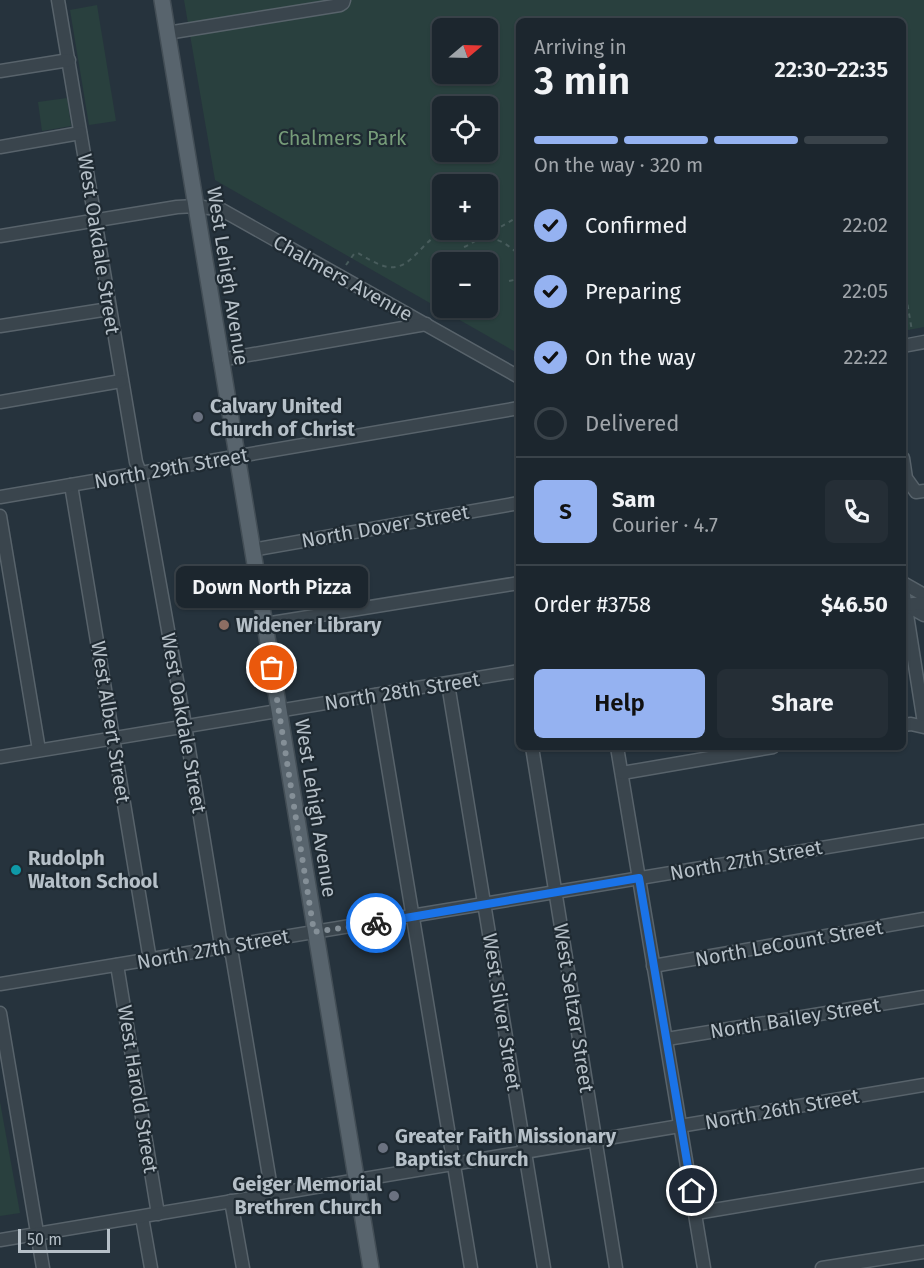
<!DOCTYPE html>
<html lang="en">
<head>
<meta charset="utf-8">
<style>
	body { margin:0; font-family:"Fira Sans",sans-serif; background:#252e36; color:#f1f3f6; height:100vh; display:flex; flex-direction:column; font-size:22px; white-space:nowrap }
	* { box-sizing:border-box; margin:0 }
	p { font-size:20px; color:#a0a5aa }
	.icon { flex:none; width:33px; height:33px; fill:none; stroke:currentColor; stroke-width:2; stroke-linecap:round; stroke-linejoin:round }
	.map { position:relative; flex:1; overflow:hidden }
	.sheet { position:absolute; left:516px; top:18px; width:390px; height:732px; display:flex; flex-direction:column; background:#1c262e; border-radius:9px; box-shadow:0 2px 4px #0004,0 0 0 2px #3a434a }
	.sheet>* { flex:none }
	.needle { width:39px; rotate:71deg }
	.controls { position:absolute; left:432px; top:18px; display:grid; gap:12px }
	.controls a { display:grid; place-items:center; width:66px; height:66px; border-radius:9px; background:#1c262e; box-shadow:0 2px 4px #0004,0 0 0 2px #3a434a; font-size:30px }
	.scale { position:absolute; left:18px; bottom:15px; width:92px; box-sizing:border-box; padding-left:6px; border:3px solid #b6c0c8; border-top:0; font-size:16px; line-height:21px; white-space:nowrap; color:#b6c0c8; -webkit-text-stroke:4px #1f2a32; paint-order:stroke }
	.pin { position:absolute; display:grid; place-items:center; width:51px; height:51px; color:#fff; margin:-26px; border:3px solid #fff; border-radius:50%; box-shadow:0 2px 6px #0007 }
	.courier { position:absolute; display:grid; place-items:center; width:60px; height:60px; margin:-30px; border:4px solid #1a73e8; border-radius:50%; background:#fff; color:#222; box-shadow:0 2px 8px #0007 }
	.bubble { position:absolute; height:42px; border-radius:9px; background:#1c262e; box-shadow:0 2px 4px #0004,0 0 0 2px #3a434a; font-size:20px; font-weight:600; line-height:42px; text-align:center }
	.overview em { font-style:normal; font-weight:600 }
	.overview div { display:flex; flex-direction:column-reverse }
	.overview { display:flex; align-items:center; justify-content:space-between; height:102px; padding:0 18px }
	h1 { font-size:39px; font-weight:600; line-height:45px }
	.bar { display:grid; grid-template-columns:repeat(4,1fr); gap:9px 6px; align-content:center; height:72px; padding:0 18px }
	.bar i { height:8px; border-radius:4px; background:#3a434a }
	.bar .on { background:#95b2f1 }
	.bar p { grid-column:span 4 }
	.line { display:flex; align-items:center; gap:15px; padding:0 18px; border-top:2px solid #3a434a }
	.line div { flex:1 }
	.round { display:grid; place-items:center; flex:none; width:63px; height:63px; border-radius:9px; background:#252e36 }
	ol { padding:0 18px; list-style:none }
	li { display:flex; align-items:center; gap:18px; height:66px }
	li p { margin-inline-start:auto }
	li .icon { padding:6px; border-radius:50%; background:#95b2f1; color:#111; stroke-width:4 }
	li:last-child { color:#a0a5aa }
	li i { width:33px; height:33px; border:3px solid #3a434a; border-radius:50% }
	.primary-button { display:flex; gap:12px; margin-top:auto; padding:12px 18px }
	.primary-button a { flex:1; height:69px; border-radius:9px; background:#95b2f1; color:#111; font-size:24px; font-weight:600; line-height:69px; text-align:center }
	.primary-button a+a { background:#252e36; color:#f1f3f6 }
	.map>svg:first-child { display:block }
</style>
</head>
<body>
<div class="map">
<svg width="924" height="1268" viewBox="0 0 924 1268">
	<rect width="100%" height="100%" fill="#26333d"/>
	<g fill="#29403e" fill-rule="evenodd">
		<path d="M184,0H924V327L903,331V21H519V354L215,180ZM442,28H488V74H442ZM442,106H488V152H442ZM442,184H488V230H442ZM442,262H488V308H442Z"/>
		<path d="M97,5L116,121L89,125L70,10Z"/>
		<path d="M67,98L71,126L42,131L38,102Z"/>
		<path d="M0,1102L20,1213L0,1216Z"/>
	</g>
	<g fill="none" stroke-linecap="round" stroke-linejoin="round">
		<defs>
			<g id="minor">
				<path d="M58,0L136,462L140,473L185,725L220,939L232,955L272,1194"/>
				<path d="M167,33L340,5L343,3L344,0"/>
				<path d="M0,71L69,60"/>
				<path d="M0,147L80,133"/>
				<path d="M0,236L177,207L196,206L222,210L519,377"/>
				<path d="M0,326L109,309"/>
				<path d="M903,346L924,342"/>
				<path d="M220,360L426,324"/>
				<path d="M0,402L121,381"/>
				<path d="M903,458L906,478L916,492L924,491"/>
				<path d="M71,485L150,960"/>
				<path d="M0,497L519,408"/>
				<path d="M0,516L39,750"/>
				<path d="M252,550L519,503"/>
				<path d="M903,583L924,595"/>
				<path d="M903,589L924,723"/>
				<path d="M903,603L924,615"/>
				<path d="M904,605L924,603"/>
				<path d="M265,624L519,583"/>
				<path d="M448,684L544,1268"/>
				<path d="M376,695L471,1268"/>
				<path d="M903,725L911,724L924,727"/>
				<path d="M532,747L616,1268"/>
				<path d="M617,747L704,1268"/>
				<path d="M0,757L519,671"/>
				<path d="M622,773L773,747"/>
				<path d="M117,965L158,1214"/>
				<path d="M653,966L924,919"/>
				<path d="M0,984L924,831"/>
				<path d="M0,1013L43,1268"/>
				<path d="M667,1039L924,997"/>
				<path d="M231,1201L243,1268"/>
				<path d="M696,1213L924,1175"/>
				<path d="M142,1217L151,1268"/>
				<path d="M0,1240L924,1085"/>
				<path d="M822,1268L924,1252"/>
			</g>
			<path id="major" d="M162,0L371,1268"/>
		</defs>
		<use href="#minor" stroke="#58636b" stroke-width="15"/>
		<use href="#major" stroke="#434e56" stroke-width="18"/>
		<g stroke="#485c5c" stroke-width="2" stroke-dasharray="4.5 4.5" stroke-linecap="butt">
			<path d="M442,213V222"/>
			<path d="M464,247C469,245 477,239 483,238C496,236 510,246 519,255"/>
			<path d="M346,265L354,254L358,253C367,258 377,265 388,267C413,271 423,236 446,232C458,230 471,234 482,238L519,216"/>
			<path d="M903,278L912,331"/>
			<path d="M509,281L519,279"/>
		</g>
		<use href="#minor" stroke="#3a454d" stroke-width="12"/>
		<use href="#major" stroke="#58646d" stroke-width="15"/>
	</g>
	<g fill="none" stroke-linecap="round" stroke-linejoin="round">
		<path stroke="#848f97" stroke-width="6" stroke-dasharray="0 10.8" d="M272,668L314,932L376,923"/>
		<path stroke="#1a73e8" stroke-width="8" d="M376,923L639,878L692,1191"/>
	</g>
	<g fill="#6b7280" stroke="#1f2a32" stroke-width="2">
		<circle cx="198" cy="417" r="6"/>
		<circle cx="383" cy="1148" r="6"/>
		<circle cx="394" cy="1196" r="6"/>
	</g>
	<circle fill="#8d6e63" stroke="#1f2a32" stroke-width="2" cx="224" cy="625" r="6"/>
	<circle fill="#0f9aa8" stroke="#1f2a32" stroke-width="2" cx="16" cy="870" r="6"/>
	<g text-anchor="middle" stroke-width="4.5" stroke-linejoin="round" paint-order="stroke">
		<g font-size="20" fill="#769c79" stroke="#1f2a32">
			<text x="342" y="145">Chalmers Park</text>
		</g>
		<g font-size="20" fill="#b6c0c8" stroke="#1f2a32">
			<text transform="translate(99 244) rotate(81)" y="7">West Oakdale Street</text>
			<text transform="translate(228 276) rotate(81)" y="7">West Lehigh Avenue</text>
			<text transform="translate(343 278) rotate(29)" y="7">Chalmers Avenue</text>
			<text transform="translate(171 468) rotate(-10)" y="7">North 29th Street</text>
			<text transform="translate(385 526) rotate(-10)" y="7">North Dover Street</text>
			<text transform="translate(402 691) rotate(-9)" y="7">North 28th Street</text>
			<text transform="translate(111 722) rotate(81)" y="7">West Albert Street</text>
			<text transform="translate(184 723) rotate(80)" y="7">West Oakdale Street</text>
			<text transform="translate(316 808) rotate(81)" y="7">West Lehigh Avenue</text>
			<text transform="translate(746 860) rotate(-10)" y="7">North 27th Street</text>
			<text transform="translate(789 943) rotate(-10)" y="7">North LeCount Street</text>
			<text transform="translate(213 949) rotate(-10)" y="7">North 27th Street</text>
			<text transform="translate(574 1008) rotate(81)" y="7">West Seltzer Street</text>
			<text transform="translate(502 1012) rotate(81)" y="7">West Silver Street</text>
			<text transform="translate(795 1018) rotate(-9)" y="7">North Bailey Street</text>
			<text transform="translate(138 1089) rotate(81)" y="7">West Harold Street</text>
			<text transform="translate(782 1109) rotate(-10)" y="7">North 26th Street</text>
		</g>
		<g font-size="20" font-weight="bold" fill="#b6c0c8" stroke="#1f2a32" text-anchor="start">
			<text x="210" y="413">Calvary United<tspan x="210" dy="23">Church of Christ</tspan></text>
			<text x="236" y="632">Widener Library</text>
			<text x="28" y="865">Rudolph<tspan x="28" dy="23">Walton School</tspan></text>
			<text x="395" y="1143">Greater Faith Missionary<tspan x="395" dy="23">Baptist Church</tspan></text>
			<text x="382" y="1191" text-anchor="end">Geiger Memorial<tspan x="382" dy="23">Brethren Church</tspan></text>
		</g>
	</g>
</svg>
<div class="controls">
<a><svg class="needle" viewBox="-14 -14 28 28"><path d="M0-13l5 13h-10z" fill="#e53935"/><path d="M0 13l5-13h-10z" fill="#a0a5aa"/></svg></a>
<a><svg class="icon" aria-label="locate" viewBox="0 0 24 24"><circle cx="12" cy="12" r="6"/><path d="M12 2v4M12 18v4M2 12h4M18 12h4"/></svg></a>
<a>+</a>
<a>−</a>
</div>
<div class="scale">50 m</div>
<div class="pin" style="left:272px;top:668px;background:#ea580c"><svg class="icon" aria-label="bag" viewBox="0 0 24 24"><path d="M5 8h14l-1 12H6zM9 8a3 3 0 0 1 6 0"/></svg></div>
<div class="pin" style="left:692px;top:1191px;background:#1f2937"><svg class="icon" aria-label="home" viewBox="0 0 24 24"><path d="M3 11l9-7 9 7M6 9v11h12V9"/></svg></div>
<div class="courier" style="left:376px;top:923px"><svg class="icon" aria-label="bike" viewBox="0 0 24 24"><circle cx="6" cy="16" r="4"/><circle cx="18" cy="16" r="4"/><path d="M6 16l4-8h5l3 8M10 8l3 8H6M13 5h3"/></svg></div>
<div class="bubble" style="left:176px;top:566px;width:192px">Down North Pizza</div>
<section class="sheet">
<div class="overview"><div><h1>3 min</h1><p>Arriving in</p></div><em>22:30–22:35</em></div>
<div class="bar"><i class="on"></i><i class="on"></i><i class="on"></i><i></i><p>On the way · 320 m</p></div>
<ol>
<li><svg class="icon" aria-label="check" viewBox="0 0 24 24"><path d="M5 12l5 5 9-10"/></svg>Confirmed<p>22:02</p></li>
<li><svg class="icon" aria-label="check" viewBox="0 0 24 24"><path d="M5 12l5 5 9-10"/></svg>Preparing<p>22:05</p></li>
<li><svg class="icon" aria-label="check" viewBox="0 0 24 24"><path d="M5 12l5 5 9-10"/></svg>On the way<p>22:22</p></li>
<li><i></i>Delivered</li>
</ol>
<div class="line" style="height:108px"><b class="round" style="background:#95b2f1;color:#111">S</b><div><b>Sam</b><p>Courier · 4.7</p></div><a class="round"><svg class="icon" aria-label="phone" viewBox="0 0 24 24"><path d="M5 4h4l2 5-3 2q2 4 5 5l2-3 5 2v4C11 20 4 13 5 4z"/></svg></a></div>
<div class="line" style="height:78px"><div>Order #3758</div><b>$46.50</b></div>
<div class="primary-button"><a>Help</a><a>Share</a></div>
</section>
</div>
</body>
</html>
